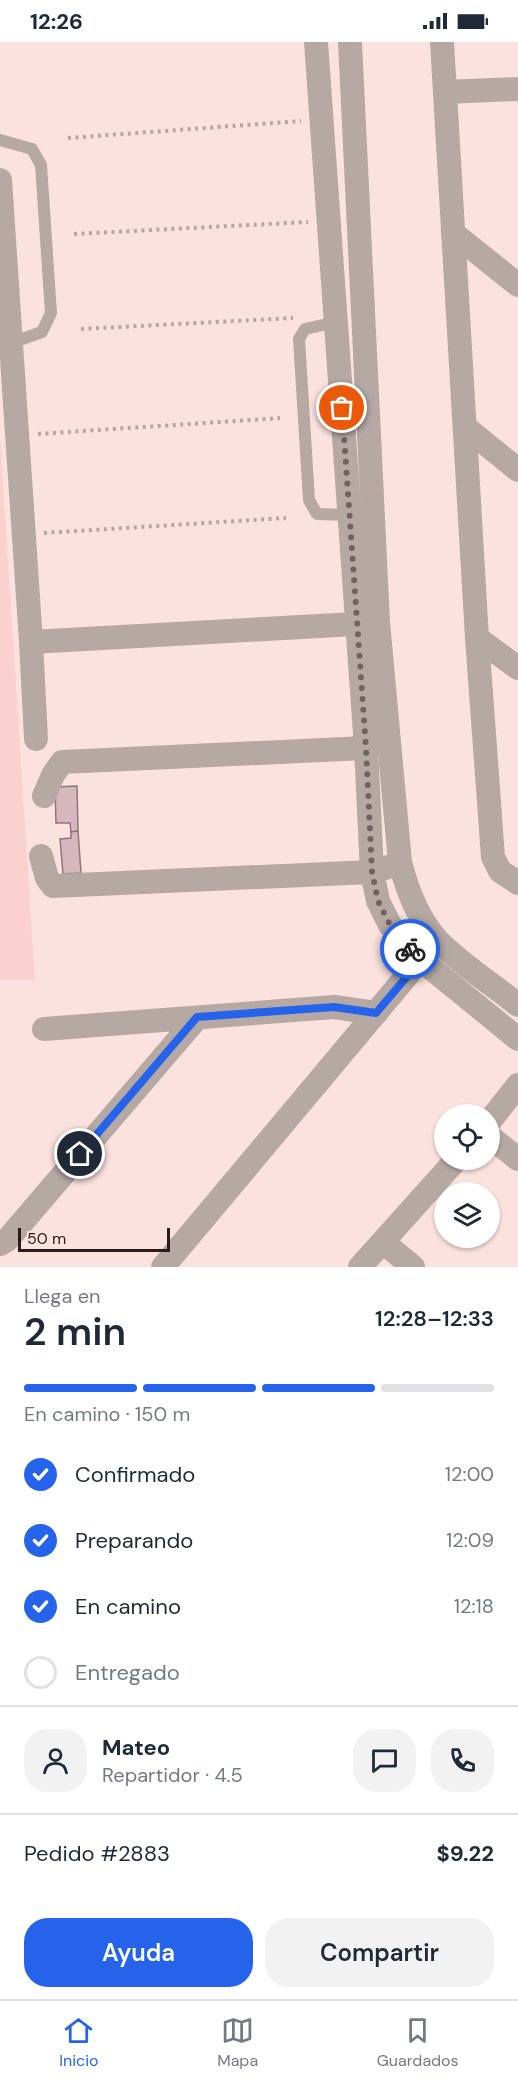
<!DOCTYPE html>
<html lang="es">
<head>
<meta charset="utf-8">
<style>
	body { margin:0; font-family:"DM Sans",sans-serif; background:#f2f2f3; color:#1f2937; height:100vh; display:flex; flex-direction:column; font-size:22px; white-space:nowrap }
	* { box-sizing:border-box; margin:0 }
	p { font-size:20px; color:#747a83 }
	.icon { flex:none; width:33px; height:33px; fill:none; stroke:currentColor; stroke-width:2; stroke-linecap:round; stroke-linejoin:round }
	.map { position:relative; height:1225px; overflow:hidden }
	.details { display:flex; flex-direction:column; background:#fff; flex:1 }
	.details>* { flex:none }
	.fabs { position:absolute; left:434px; top:1062px; display:grid; gap:12px }
	.fabs a { display:grid; place-items:center; width:66px; height:66px; border-radius:50%; background:#fff; box-shadow:0 2px 4px #0004; font-size:30px }
	.scale { position:absolute; left:18px; bottom:15px; width:152px; box-sizing:border-box; padding-left:6px; border:3px solid #291d1c; border-top:0; font-size:16px; line-height:21px; white-space:nowrap; color:#291d1c; -webkit-text-stroke:4px #fce2df; paint-order:stroke }
	.pin { position:absolute; display:grid; place-items:center; width:51px; height:51px; color:#fff; margin:-26px; border:3px solid #fff; border-radius:50%; box-shadow:0 2px 6px #0007 }
	.courier { position:absolute; display:grid; place-items:center; width:60px; height:60px; margin:-30px; border:4px solid #2563eb; border-radius:50%; background:#fff; color:#222; box-shadow:0 2px 8px #0007 }
	.overview em { font-style:normal; font-weight:600 }
	.overview div { display:flex; flex-direction:column-reverse }
	.overview { display:flex; align-items:center; justify-content:space-between; height:102px; padding:0 24px }
	h1 { font-size:39px; font-weight:600; line-height:45px }
	.bar { display:grid; grid-template-columns:repeat(4,1fr); gap:9px 6px; align-content:center; height:72px; padding:0 24px }
	.bar i { height:8px; border-radius:4px; background:#e0e1e3 }
	.bar .current { background:#2563eb }
	.bar p { grid-column:span 4 }
	.line { display:flex; align-items:center; gap:15px; padding:0 24px; border-top:2px solid #e0e1e3 }
	.line div { flex:1 }
	.round { display:grid; place-items:center; flex:none; width:63px; height:63px; border-radius:24px; background:#f2f2f3 }
	ol { padding:0 24px; list-style:none }
	li { display:flex; align-items:center; gap:18px; height:66px }
	li p { margin-inline-start:auto }
	li .icon { padding:6px; border-radius:50%; background:#2563eb; color:#fff; stroke-width:4 }
	li:last-child { color:#747a83 }
	li i { width:33px; height:33px; border:3px solid #e0e1e3; border-radius:50% }
	.cta { display:flex; gap:12px; margin-top:auto; padding:12px 24px }
	.cta a { flex:1; height:69px; border-radius:24px; background:#2563eb; color:#fff; font-size:24px; font-weight:600; line-height:69px; text-align:center }
	.cta a+a { background:#f2f2f3; color:#1f2937 }
	.status { display:flex; justify-content:space-between; align-items:center; height:42px; padding:0 30px; background:#fff; direction:ltr }
	.status svg { height:16px; fill:currentColor }
	.dock { display:flex; justify-content:space-around; align-items:center; height:84px; border-top:2px solid #e0e1e3; background:#fff; font-size:16px; color:#747a83 }
	.dock a { display:grid; justify-items:center; gap:3px }
	.dock .current { color:#2563eb }
	.map>svg:first-child { display:block }
</style>
</head>
<body>
<div class="status"><b>12:26</b><svg viewBox="0 0 49 12"><path d="M0 12V9h3v3zM5 12V6h3v6zM10 12V3h3v9zM15 12V0h3v12zM26 1h20v11H26zM47 4h2v5h-2z"/></svg></div>
<div class="map">
<svg width="518" height="1225" viewBox="0 0 518 1225">
	<rect width="100%" height="100%" fill="#fce2df"/>
	<path fill="#fad1ce" d="M0,394L13,597L35,938H0Z"/>
	<g fill="#d5b7bd" stroke="#91757a" stroke-width="1.5">
		<path d="M77,744L78,789L71,790L70,781H56L55,745Z"/>
		<path d="M78,789L81,831L63,832L60,797L71,796V790Z"/>
	</g>
	<g fill="none" stroke-linecap="round" stroke-linejoin="round">
		<g stroke="#baa4a2" stroke-width="4" stroke-dasharray="3 4.5" stroke-linecap="butt">
			<path d="M68,96L301,79"/>
			<path d="M74,192L308,180"/>
			<path d="M81,287L293,276"/>
			<path d="M38,392L280,376"/>
			<path d="M44,491L286,476"/>
		</g>
		<g stroke="#b6a9a4" stroke-width="12">
			<path d="M0,98L32,107L41,123L51,271L42,290L11,301"/>
			<path d="M336,280L305,287L299,297L309,458L317,472L350,473"/>
		</g>
		<g stroke="#b6a9a4" stroke-width="24">
			<path d="M316,0L366,706L372,830L378,859L390,883L421,918L518,997"/>
			<path d="M350,0L378,580L400,820C407,848 418,877 438,899C462,923 492,942 518,963"/>
			<path d="M442,0L477,596L493,815L500,829L518,841"/>
			<path d="M445,50L518,47"/>
			<path d="M0,138L31,600L36,697"/>
			<path d="M453,191L518,243"/>
			<path d="M465,385L518,428"/>
			<path d="M477,596L518,626"/>
			<path d="M31,600L373,581"/>
			<path d="M44,754L53,733L62,720L366,706"/>
			<path d="M41,814L47,836L53,844L372,830L388,825"/>
			<path d="M44,987L334,965L376,971"/>
			<path d="M489,1080L518,1043"/>
			<path d="M489,1094L518,1117"/>
			<path d="M383,1200L413,1225"/>
			<path d="M0,1202L7,1198L197,976"/>
			<path d="M163,1225L431,905"/>
			<path d="M360,1225L456,1118"/>
		</g>
	</g>
	<g fill="none" stroke-linecap="round" stroke-linejoin="round">
		<path stroke="#736260" stroke-width="6" stroke-dasharray="0 10.8" d="M342,366L366,706L372,830L378,859L390,883L410,907"/>
		<path stroke="#2563eb" stroke-width="8" d="M80,1112L197,975L334,965L376,971L421,918L410,907"/>
	</g>
</svg>
<div class="fabs">
<a><svg class="icon" aria-label="locate" viewBox="0 0 24 24"><circle cx="12" cy="12" r="6"/><path d="M12 2v4M12 18v4M2 12h4M18 12h4"/></svg></a>
<a><svg class="icon" aria-label="layers" viewBox="0 0 24 24"><path d="M12 4l9 5-9 5-9-5zM3 14l9 5 9-5"/></svg></a>
</div>
<div class="scale">50 m</div>
<div class="pin" style="left:342px;top:366px;background:#ea580c"><svg class="icon" aria-label="bag" viewBox="0 0 24 24"><path d="M5 8h14l-1 12H6zM9 8a3 3 0 0 1 6 0"/></svg></div>
<div class="pin" style="left:80px;top:1112px;background:#1f2937"><svg class="icon" aria-label="home" viewBox="0 0 24 24"><path d="M3 11l9-7 9 7M6 9v11h12V9"/></svg></div>
<div class="courier" style="left:410px;top:907px"><svg class="icon" aria-label="bike" viewBox="0 0 24 24"><circle cx="6" cy="16" r="4"/><circle cx="18" cy="16" r="4"/><path d="M6 16l4-8h5l3 8M10 8l3 8H6M13 5h3"/></svg></div>
</div>
<section class="details">
<div class="overview"><div><h1>2 min</h1><p>Llega en</p></div><em>12:28–12:33</em></div>
<div class="bar"><i class="current"></i><i class="current"></i><i class="current"></i><i></i><p>En camino · 150 m</p></div>
<ol>
<li><svg class="icon" aria-label="check" viewBox="0 0 24 24"><path d="M5 12l5 5 9-10"/></svg>Confirmado<p>12:00</p></li>
<li><svg class="icon" aria-label="check" viewBox="0 0 24 24"><path d="M5 12l5 5 9-10"/></svg>Preparando<p>12:09</p></li>
<li><svg class="icon" aria-label="check" viewBox="0 0 24 24"><path d="M5 12l5 5 9-10"/></svg>En camino<p>12:18</p></li>
<li><i></i>Entregado</li>
</ol>
<div class="line" style="height:108px"><a class="round"><svg class="icon" aria-label="person" viewBox="0 0 24 24"><circle cx="12" cy="8" r="4"/><path d="M4 21q1-7 8-7t8 7"/></svg></a><div><b>Mateo</b><p>Repartidor · 4.5</p></div><a class="round"><svg class="icon" aria-label="chat" viewBox="0 0 24 24"><path d="M4 5h16v11H9l-5 4z"/></svg></a><a class="round"><svg class="icon" aria-label="phone" viewBox="0 0 24 24"><path d="M5 4h4l2 5-3 2q2 4 5 5l2-3 5 2v4C11 20 4 13 5 4z"/></svg></a></div>
<div class="line" style="height:78px"><div>Pedido #2883</div><b>$9.22</b></div>
<div class="cta"><a>Ayuda</a><a>Compartir</a></div>
</section>
<nav class="dock">
<a class="current"><svg class="icon" aria-label="home" viewBox="0 0 24 24"><path d="M3 11l9-7 9 7M6 9v11h12V9"/></svg>Inicio</a>
<a><svg class="icon" aria-label="map" viewBox="0 0 24 24"><path d="M3 6l6-2 6 2 6-2v14l-6 2-6-2-6 2zM9 4v14M15 6v14"/></svg>Mapa</a>
<a><svg class="icon" aria-label="saved" viewBox="0 0 24 24"><path d="M7 4h10v16l-5-4-5 4z"/></svg>Guardados</a>
</nav>
</body>
</html>
